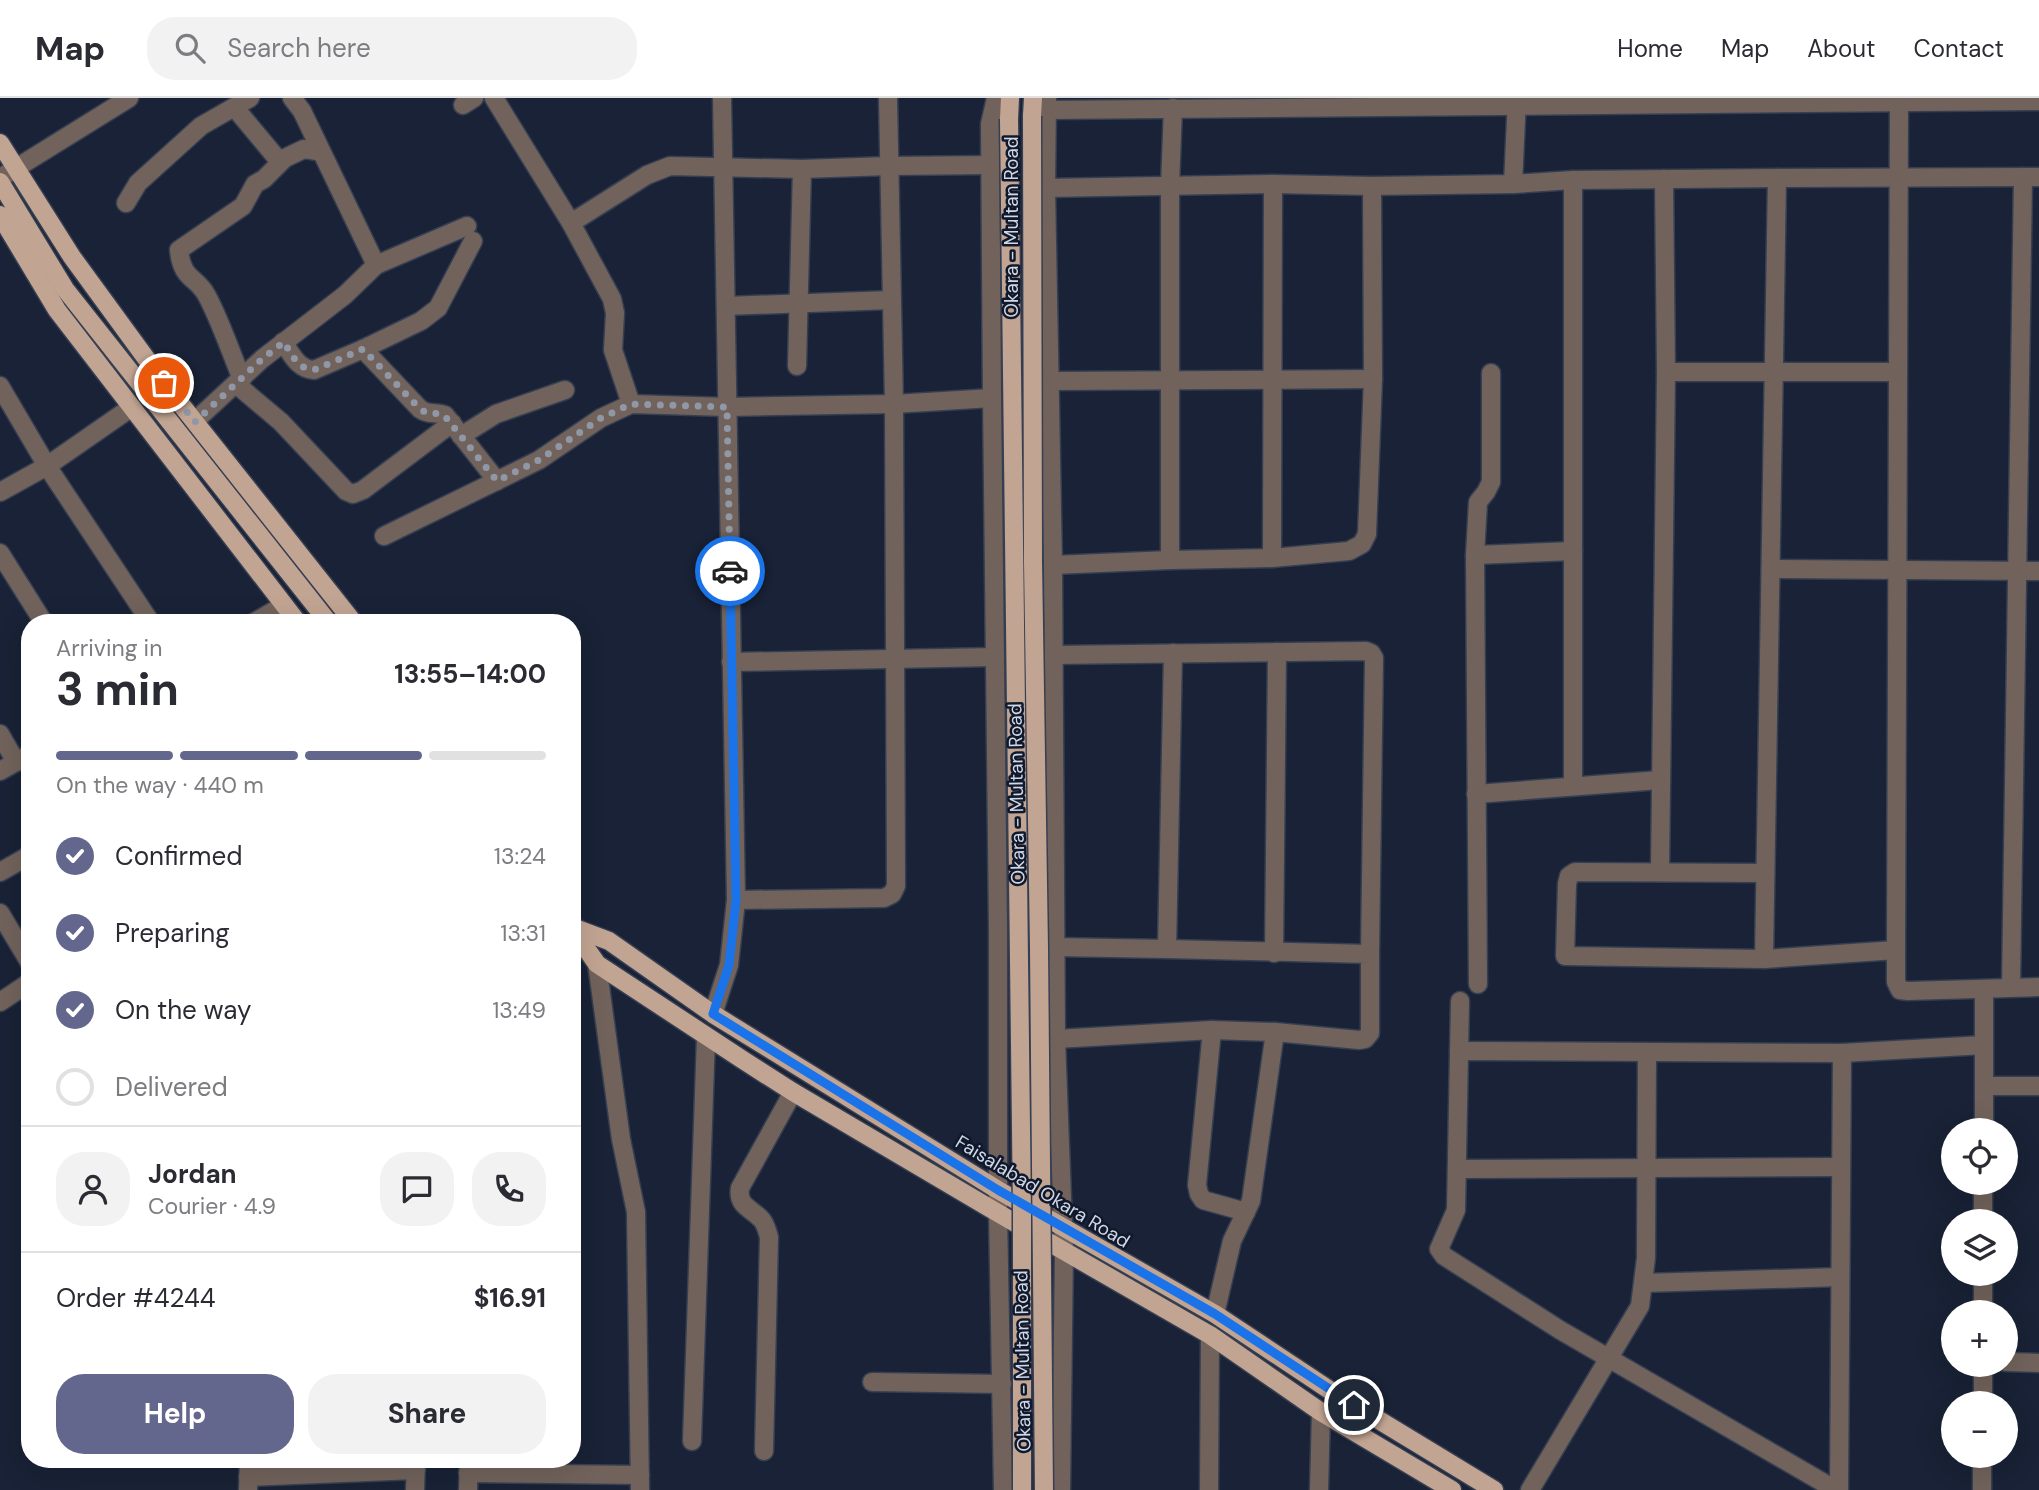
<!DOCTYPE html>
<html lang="en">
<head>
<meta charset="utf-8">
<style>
	body { margin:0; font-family:"DM Sans",sans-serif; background:#f2f2f3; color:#2b2b33; height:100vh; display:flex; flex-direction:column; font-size:26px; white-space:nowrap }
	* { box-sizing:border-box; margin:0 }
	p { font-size:23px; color:#7c7c81 }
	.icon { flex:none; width:38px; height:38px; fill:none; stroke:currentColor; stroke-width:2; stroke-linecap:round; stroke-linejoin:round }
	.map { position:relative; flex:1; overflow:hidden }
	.drawer { position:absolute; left:21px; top:516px; width:560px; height:854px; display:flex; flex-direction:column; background:#fff; border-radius:28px; box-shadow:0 7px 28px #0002 }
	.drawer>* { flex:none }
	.fabs { position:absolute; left:1941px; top:1020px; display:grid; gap:14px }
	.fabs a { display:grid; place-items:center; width:77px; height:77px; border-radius:50%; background:#fff; box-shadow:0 7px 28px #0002; font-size:35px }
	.pin { position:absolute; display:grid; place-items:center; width:60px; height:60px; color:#fff; margin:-30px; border:4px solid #fff; border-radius:50%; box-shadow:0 2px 7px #0007 }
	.courier { position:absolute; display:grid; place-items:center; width:70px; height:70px; margin:-35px; border:5px solid #1a73e8; border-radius:50%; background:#fff; color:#222; box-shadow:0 2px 9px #0007 }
	.summary em { font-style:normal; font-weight:700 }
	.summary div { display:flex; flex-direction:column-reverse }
	.summary { display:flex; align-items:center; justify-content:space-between; height:119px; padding:0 35px }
	h1 { font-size:46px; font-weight:700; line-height:52px }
	.bar { display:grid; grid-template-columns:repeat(4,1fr); gap:10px 7px; align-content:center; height:84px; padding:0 35px }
	.bar i { height:9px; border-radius:5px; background:#e1e1e2 }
	.bar .current { background:#64678d }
	.bar p { grid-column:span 4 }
	.line { display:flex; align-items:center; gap:18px; padding:0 35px; border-top:2px solid #e1e1e2 }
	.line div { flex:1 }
	.round { display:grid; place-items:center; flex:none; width:74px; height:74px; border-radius:28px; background:#f2f2f3 }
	ol { padding:0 35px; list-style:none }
	li { display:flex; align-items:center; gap:21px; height:77px }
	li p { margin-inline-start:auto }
	li .icon { padding:7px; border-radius:50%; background:#64678d; color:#fff; stroke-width:4 }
	li:last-child { color:#7c7c81 }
	li i { width:38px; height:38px; border:4px solid #e1e1e2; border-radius:50% }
	.button { display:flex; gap:14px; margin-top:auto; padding:14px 35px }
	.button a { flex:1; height:80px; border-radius:28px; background:#64678d; color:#fff; font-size:28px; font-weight:700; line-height:80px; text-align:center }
	.button a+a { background:#f2f2f3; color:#2b2b33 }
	header { display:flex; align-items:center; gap:42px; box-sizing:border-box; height:98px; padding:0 35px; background:#fff; border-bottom:2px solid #e1e1e2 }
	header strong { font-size:33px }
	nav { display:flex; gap:38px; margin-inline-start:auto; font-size:24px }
	.search { width:490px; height:63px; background:#f2f2f3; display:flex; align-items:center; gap:18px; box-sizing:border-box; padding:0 24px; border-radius:28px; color:#7c7c81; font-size:26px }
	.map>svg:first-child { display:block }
</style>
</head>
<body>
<header>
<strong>Map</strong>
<div class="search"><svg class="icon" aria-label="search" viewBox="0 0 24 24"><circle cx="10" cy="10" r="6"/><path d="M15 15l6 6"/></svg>Search here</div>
<nav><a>Home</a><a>Map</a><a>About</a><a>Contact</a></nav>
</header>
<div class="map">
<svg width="2039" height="1392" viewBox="0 0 2039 1392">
	<rect width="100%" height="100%" fill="#192236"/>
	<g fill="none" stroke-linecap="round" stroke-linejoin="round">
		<defs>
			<g id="minor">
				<path d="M292,0L302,13L376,167"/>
				<path d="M494,0L571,125L612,201L615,215L613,252L631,306"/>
				<path d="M996,0L990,26L992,300L998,829V1115L1003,1392"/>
				<path d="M1047,0L1046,90L1053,467L1056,941L1064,1152L1061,1392"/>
				<path d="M463,7L474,0"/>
				<path d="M235,10L280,64"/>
				<path d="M1047,12L2039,3"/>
				<path d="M0,80L129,0"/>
				<path d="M1513,86L1517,0"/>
				<path d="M1046,90L1273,86L1372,88L1513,86L1573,82L1777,80L2039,79"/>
				<path d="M126,105L138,85L201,28L250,0"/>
				<path d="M571,125L647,77L670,68L802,71L888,68L990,67"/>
				<path d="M726,208L891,202"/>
				<path d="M283,244C292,257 298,271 314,272L363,251L421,223L438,210L473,143"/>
				<path d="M363,251L420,311C428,317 435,314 445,317L497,383"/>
				<path d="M797,268L802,71"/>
				<path d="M1666,274H1897"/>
				<path d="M242,281C231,255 220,222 207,198C197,178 182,183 179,152L243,108L255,86L264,81L285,60L304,51L321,54"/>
				<path d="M1050,283L1373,281"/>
				<path d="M236,286L281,324L346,393L353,396L363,392L452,325"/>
				<path d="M0,288L47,368L151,525"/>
				<path d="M195,323L262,261L345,197L376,167L467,128"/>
				<path d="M461,338L496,316L565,292"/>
				<path d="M0,394L47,368L132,309"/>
				<path d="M384,438L539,362L601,320L631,306L727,309L894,306L992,300"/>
				<path d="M0,455L44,525"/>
				<path d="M1475,457L1573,453"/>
				<path d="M1272,460L1273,86"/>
				<path d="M1170,462V88L1173,10"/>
				<path d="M1053,467L1170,462L1272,460L1349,453L1362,446L1367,436L1373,281L1372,88"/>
				<path d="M1771,471L2039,473"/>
				<path d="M253,525L284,507"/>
				<path d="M1053,557L1366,553L1371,555L1374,560L1370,856"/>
				<path d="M731,564L995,559"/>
				<path d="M0,636L16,664"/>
				<path d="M0,673L30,656"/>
				<path d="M1573,688V82"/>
				<path d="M1476,696L1660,682"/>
				<path d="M0,774L30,757"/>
				<path d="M1660,774L1666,274L1664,81"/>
				<path d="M1765,775L1575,774L1569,778L1567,786L1565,858L1764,861L1896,852V884L1900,892L1908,893L2039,889"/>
				<path d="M736,802L884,800L892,796L896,788L894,306L888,0"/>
				<path d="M0,815L30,865"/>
				<path d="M1055,849L1167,851L1173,555"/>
				<path d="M1896,852L1899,0"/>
				<path d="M1274,855L1277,554"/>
				<path d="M1764,861L1777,80"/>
				<path d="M597,866L621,1041L636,1114L640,1392"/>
				<path d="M1478,886L1475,457L1478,404L1486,394L1491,384V275"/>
				<path d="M2011,889L2023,79"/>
				<path d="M1460,903L1456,1112L1439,1151L1444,1158L1560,1232L1836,1392"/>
				<path d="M0,904L30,884"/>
				<path d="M713,916L729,867L736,802L722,0"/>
				<path d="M1212,932L1197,1087L1199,1096L1203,1102L1246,1114"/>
				<path d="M1056,941L1212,932L1275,934L1359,942L1365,941L1370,935V856L1167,851"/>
				<path d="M1459,953L1842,955L1984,947"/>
				<path d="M1984,988H2039"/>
				<path d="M1984,1032V891"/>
				<path d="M1457,1071L1841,1069"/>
				<path d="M1983,1124V1085"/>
				<path d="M1644,1185L1840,1179"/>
				<path d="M1983,1214V1176"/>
				<path d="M1215,1216L1232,1143L1251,1103L1275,934"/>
				<path d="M2006,1264L2039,1265"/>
				<path d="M872,1284L1002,1286"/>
				<path d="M1983,1306V1267"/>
				<path d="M692,1343L706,938"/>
				<path d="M764,1353L769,1139C767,1133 766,1127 762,1122C752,1110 737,1109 740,1090L793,994"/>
				<path d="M468,1375L640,1377"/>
				<path d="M248,1379L416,1372"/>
				<path d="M248,1392L249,1362"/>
				<path d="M415,1392L416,1362"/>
				<path d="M468,1392L469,1362"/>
				<path d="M1209,1392L1210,1237"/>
				<path d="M1319,1392L1321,1314"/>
				<path d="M1530,1392L1640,1208L1646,1160L1647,954"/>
				<path d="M1839,1392L1842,955"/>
				<path d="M1982,1392V1358"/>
			</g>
			<g id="major">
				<path d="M1032,18L1033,0"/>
				<path d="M1009,21L1010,0"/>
				<path d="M0,45L72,159L164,285L354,525"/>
				<path d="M0,84L65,191L329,525"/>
				<path d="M0,117L57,212L298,525"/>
				<path d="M572,829L609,843L713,916L998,1092L1215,1216L1331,1293L1494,1392"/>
				<path d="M572,830L597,866L743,962L793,994L998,1115L1210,1237L1321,1314L1452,1392"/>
			</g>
		</defs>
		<use href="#minor" stroke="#363f52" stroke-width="21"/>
		<use href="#major" stroke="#363f52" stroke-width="21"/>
		<use href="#minor" stroke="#71635b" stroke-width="18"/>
		<use href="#major" stroke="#c2a492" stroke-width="18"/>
		<defs>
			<g id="major-bridge">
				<path d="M1032,18L1033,464L1039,850L1044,1392"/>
				<path d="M1009,21L1022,1114V1392"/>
			</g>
		</defs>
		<use href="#major-bridge" stroke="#363f52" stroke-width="21" stroke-linecap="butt"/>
		<use href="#major-bridge" stroke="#c2a492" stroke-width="18"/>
	</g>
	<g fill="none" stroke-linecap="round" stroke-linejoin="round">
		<path stroke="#9098a8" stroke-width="7" stroke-dasharray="0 12.6" d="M164,285L195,324L262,261L284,244C292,257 298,271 314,272L363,251L420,311C428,317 435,314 444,317L497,383L539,362L601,320L631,306L727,309L730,473"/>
		<path stroke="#1a73e8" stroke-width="9" d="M730,473L736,802L729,867L713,916L998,1092L1215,1216L1354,1307"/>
	</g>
	<g text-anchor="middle" stroke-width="5" stroke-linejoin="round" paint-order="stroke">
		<g font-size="19" fill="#d0d7e5" stroke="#10182c">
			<text transform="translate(1011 129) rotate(-90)" y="7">Okara - Multan Road</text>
			<text transform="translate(1016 696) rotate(-91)" y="7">Okara - Multan Road</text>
			<text transform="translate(1043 1093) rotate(31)" y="7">Faisalabad Okara Road</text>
			<text transform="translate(1022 1263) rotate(-91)" y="7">Okara - Multan Road</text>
		</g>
	</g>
</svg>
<div class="fabs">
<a><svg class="icon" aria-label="locate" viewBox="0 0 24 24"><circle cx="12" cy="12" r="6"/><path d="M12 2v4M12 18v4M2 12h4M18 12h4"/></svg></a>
<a><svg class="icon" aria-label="layers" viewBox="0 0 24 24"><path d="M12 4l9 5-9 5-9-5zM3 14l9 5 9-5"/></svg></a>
<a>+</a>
<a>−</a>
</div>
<div class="pin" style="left:164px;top:285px;background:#ea580c"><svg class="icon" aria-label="bag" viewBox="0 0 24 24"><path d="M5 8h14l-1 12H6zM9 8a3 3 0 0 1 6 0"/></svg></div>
<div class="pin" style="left:1354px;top:1307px;background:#1f2937"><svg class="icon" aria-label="home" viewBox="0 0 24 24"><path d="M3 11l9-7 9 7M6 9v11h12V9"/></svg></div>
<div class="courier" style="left:730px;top:473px"><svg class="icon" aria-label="car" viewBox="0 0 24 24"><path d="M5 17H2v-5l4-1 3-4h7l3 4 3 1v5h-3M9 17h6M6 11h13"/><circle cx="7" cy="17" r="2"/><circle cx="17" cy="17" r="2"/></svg></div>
<section class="drawer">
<div class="summary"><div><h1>3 min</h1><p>Arriving in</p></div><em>13:55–14:00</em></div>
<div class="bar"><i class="current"></i><i class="current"></i><i class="current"></i><i></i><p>On the way · 440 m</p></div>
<ol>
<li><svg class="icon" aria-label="check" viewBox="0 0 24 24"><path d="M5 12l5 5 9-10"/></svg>Confirmed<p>13:24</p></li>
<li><svg class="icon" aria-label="check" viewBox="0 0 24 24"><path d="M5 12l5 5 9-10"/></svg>Preparing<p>13:31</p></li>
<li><svg class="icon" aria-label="check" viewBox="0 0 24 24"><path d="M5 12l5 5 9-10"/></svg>On the way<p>13:49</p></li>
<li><i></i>Delivered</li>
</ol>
<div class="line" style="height:126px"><a class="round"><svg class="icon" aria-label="person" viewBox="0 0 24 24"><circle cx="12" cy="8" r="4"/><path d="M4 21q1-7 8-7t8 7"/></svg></a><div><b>Jordan</b><p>Courier · 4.9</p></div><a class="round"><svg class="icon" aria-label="chat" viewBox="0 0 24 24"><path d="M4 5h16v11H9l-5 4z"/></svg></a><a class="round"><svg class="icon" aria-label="phone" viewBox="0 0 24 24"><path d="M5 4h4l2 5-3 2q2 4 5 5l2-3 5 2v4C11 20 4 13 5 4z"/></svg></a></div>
<div class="line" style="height:91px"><div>Order #4244</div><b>$16.91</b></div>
<div class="button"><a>Help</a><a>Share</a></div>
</section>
</div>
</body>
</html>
